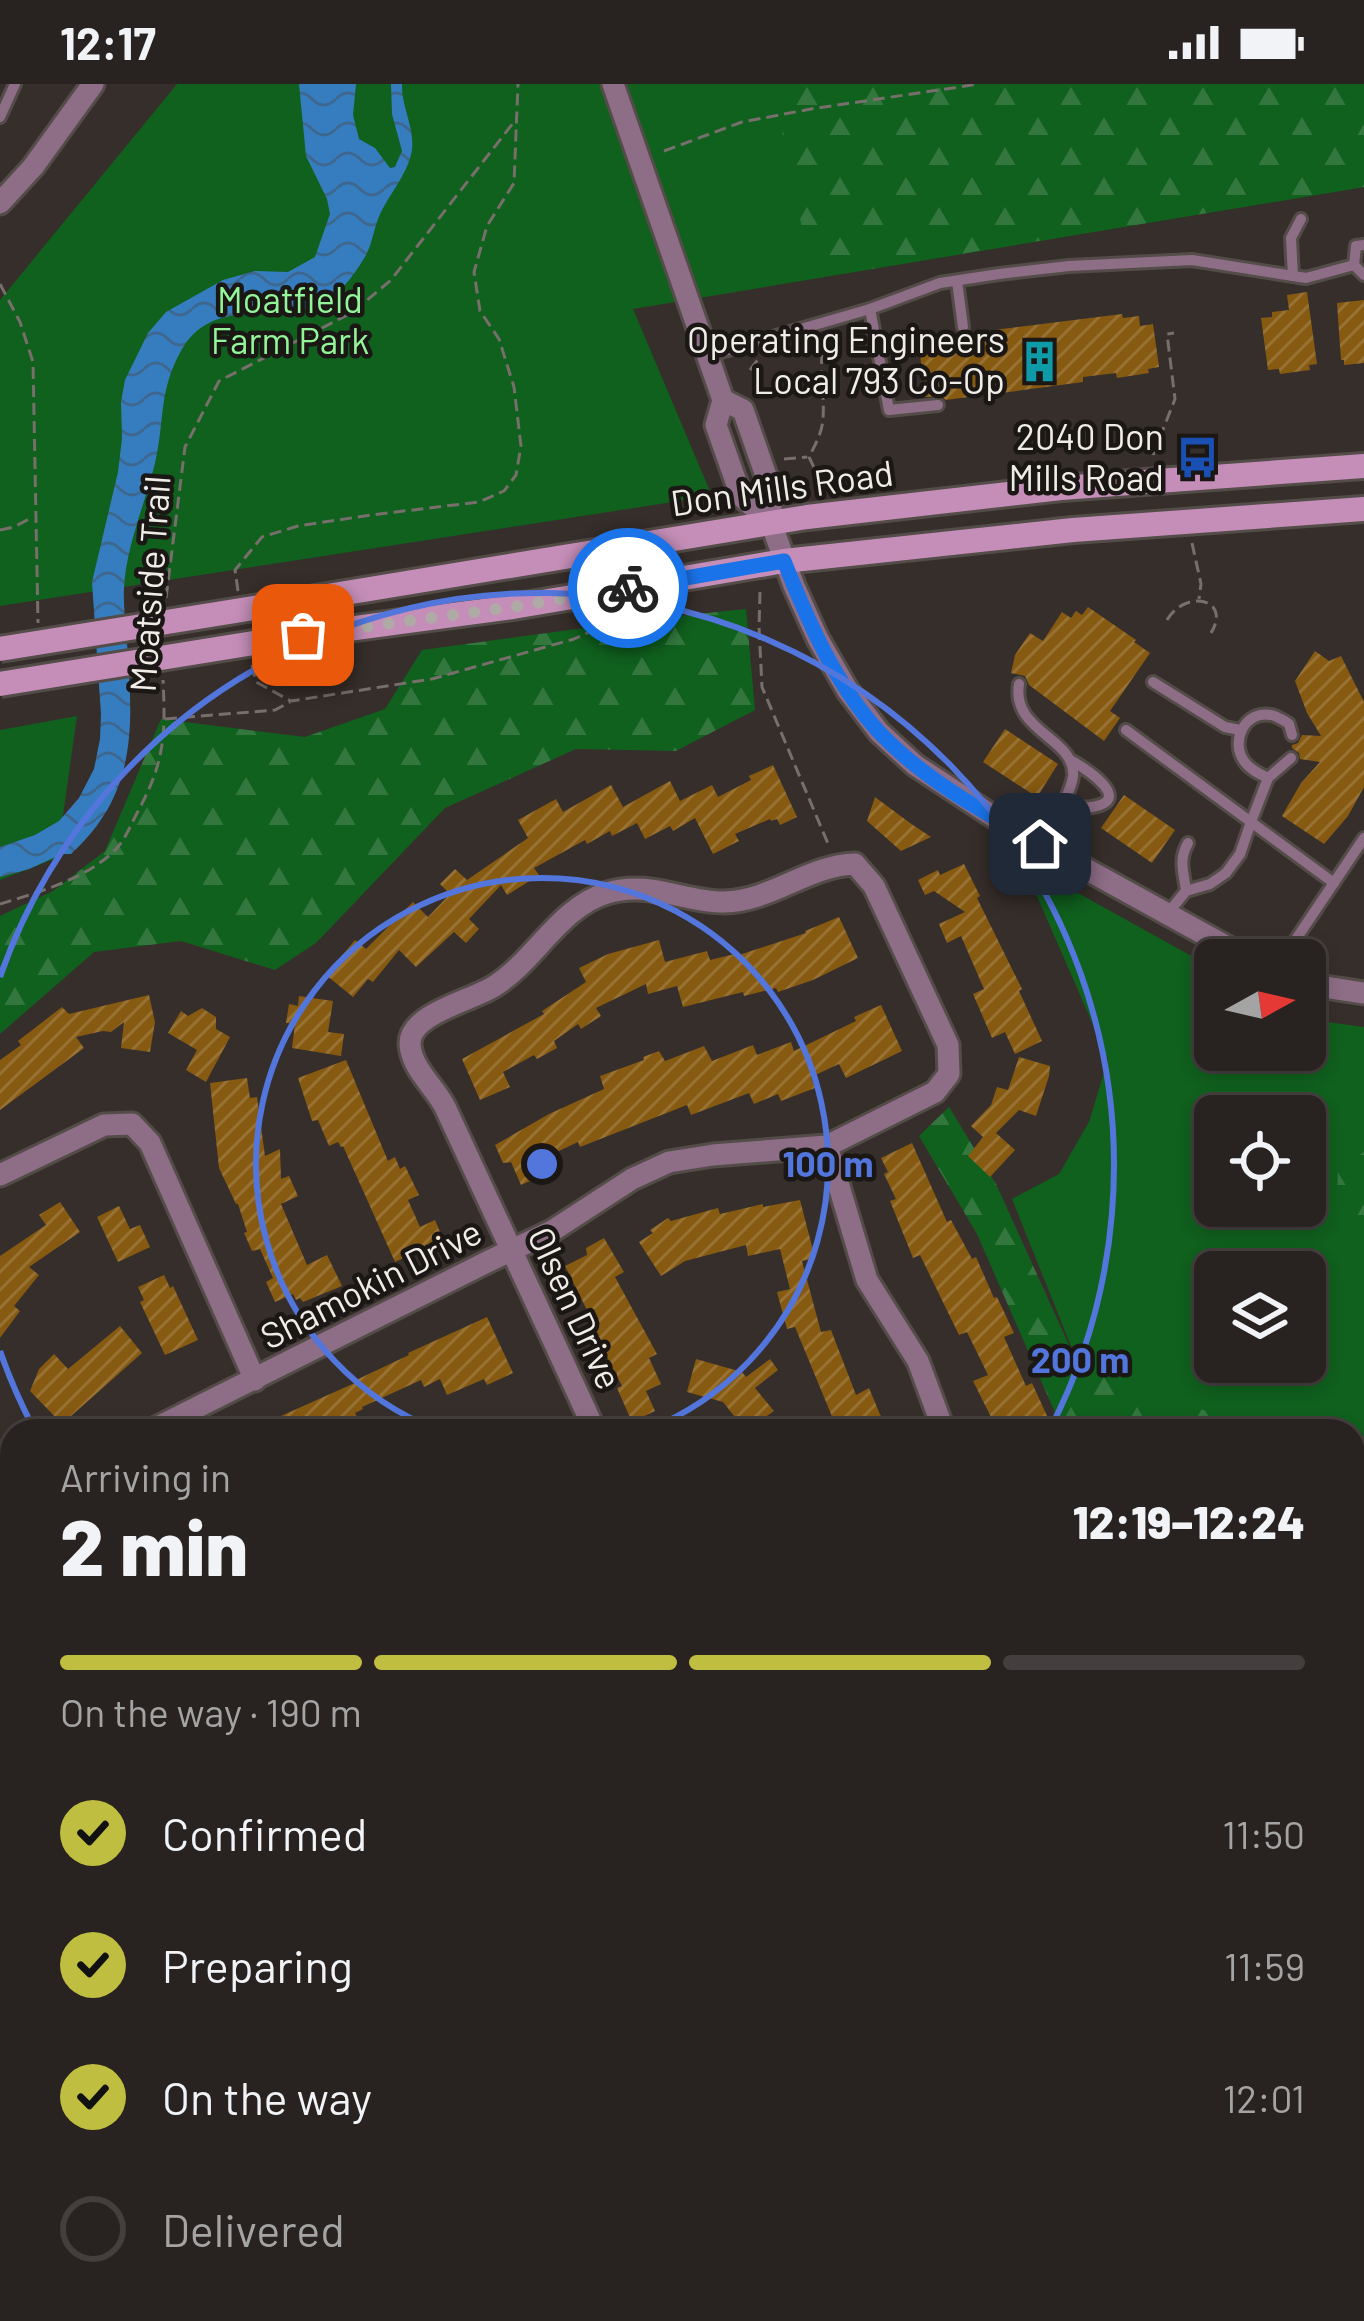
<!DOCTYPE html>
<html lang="en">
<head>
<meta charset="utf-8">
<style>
	body { margin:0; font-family:Barlow,sans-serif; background:#342f2d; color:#f1f3f6; height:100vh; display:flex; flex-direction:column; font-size:45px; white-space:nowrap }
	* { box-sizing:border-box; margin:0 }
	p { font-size:39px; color:#a5a4a5 }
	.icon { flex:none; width:66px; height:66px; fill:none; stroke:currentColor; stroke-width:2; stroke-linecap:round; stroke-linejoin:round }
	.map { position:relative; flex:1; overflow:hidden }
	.drawer { position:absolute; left:0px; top:1335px; width:1365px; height:903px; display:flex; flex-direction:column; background:#282220; border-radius:36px 36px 0 0; box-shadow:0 6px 18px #0003,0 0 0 3px #443f3e }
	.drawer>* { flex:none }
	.needle { width:78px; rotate:82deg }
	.controls { position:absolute; left:1194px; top:855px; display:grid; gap:24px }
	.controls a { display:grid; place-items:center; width:132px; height:132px; border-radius:18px; background:#282220; box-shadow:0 6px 18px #0003,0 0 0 3px #443f3e; font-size:60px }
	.pin { position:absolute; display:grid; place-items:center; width:102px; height:102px; color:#fff; margin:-51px; border-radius:24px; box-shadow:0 6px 18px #0006 }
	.courier { position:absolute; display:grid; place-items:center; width:120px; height:120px; margin:-60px; border:9px solid #1a73e8; border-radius:50%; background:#fff; color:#222; box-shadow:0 3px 15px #0007 }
	.head em { font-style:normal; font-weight:800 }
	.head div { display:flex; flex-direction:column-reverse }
	.head { display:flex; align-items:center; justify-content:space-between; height:204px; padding:0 60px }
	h1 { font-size:78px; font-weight:800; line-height:90px }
	.bar { display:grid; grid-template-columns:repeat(4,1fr); gap:18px 12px; align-content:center; height:144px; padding:0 60px }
	.bar i { height:15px; border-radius:9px; background:#443f3e }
	.bar .on { background:#bfbe41 }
	.bar p { grid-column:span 4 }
	ol { padding:0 60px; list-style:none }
	li { display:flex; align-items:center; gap:36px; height:132px }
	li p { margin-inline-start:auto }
	li .icon { padding:12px; border-radius:50%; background:#bfbe41; color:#111; stroke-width:4 }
	li:last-child { color:#a5a4a5 }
	li i { width:66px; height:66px; border:6px solid #443f3e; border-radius:50% }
	.status { display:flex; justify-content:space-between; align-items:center; height:84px; padding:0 60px; background:#282220; direction:ltr }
	.status svg { height:33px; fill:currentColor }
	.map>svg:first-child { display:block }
</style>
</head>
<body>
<div class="status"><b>12:17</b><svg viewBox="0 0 49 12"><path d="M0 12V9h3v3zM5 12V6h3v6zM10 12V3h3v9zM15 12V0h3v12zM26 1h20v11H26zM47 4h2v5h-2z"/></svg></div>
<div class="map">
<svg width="1364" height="2237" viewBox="0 0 1364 2237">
	<defs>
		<pattern id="forest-firs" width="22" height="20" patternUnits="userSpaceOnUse" patternTransform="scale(3)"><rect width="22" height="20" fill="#10601e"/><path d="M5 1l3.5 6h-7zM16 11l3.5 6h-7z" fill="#33773f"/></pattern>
		<pattern id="water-waves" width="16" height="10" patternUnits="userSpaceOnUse" patternTransform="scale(3)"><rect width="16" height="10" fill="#367dc0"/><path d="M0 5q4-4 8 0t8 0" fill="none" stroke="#3d678f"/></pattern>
		<pattern id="building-hatch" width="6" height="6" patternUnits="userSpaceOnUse" patternTransform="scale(3)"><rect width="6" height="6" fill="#875a12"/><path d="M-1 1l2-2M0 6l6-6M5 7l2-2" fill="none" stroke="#987234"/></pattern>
	</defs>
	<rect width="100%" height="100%" fill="#362e2a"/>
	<g fill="#10601e" fill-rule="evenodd">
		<path d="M177,0H1364V103L633,225L712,412L0,522V216Z"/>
		<path d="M77,632L57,774L0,796V646Z"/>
		<path d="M1022,778L1215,885V966H1305V935L1364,943V2021L1353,2026V1347H1105L1012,1115L1059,1090L1089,1038L1108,975ZM1215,1032H1305V1122H1215ZM1215,1188H1305V1278H1215Z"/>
	</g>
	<g fill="url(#forest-firs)">
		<path d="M781,0H1364V103L816,194L800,135L776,18Z"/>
		<path d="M746,525L755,626L676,667L576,665L445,724L316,859L275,886L181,857L94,868L0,950V832L53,807L105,767L161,635L305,653L385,625L422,566L658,534Z"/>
		<path d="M949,1023L996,1100L1079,1283L1118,1276L1165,1320L1223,1329L1250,1347H1063L977,1150L919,1052Z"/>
		<path d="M1364,1068V1181L1337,1118L1338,1086Z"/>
		<path d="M1360,1474L1364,1476V1633L1353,1630V1476Z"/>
	</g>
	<path fill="url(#water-waves)" d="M299,0H356L353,31L359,55L375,64L390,84L395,83L402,67L392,30L391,0H402C401,24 417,47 411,71C406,91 390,110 381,128C374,142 373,158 366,171C359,184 343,206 331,214C284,245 216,207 182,265C158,307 165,336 155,379C145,420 126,462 124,504C123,522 126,541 127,559C133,642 138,709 71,770H62L29,785L0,793V763L35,751L59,737L79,714L94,685L100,655L101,630L92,498L118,388L122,355L121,318L125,296L148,249L166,228L223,196L255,187L288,188L315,173L330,130L327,115L306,72Z"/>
	<g fill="url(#building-hatch)">
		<path d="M1307,208L1317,280L1309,281L1310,286L1280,290L1279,285L1268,286L1261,234L1272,233V228L1289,226L1287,211Z"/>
		<path d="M1364,216V279L1344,281V276H1341L1337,219Z"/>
		<path d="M1122,230L1123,234L1139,232L1140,242L1153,240L1159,283L1148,285L1149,289L1117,294L1116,289L1083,293V298L1002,309L1001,304L967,308L968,313L946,316L941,312L925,313L920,271L932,269L930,260L939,259L938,254L958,251L961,256L995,252L994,246Z"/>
		<path d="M1088,523L1136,556L1134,558L1150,569L1110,627L1120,634L1104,657L1029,601L1025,592L1011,589L1015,571L1030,549L1043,557L1062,528L1071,534L1076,527L1082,531Z"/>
		<path d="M1315,567L1329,577L1341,572L1364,618V703L1348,732L1324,760L1282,732L1301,699L1320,678L1300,675L1299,669L1292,664V661L1298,659L1302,651L1321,652L1307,629L1295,597Z"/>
		<path d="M1005,645L1058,680L1037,713L983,678Z"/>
		<path d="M773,681L797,733L780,741L777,735L771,737L770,735L735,750L739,757L713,770L695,734L673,747L670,742L645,755L637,739L612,752L610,747L587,760L585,756L534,784L539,791L507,811L501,801L469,835L479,845L466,859L454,848L416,883L399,866L373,898L368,895L353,913L326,891L355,856L366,865L413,818L428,833L450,810L440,800L455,785L467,796L528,754L518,736L556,715L563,728L611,701L623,723L670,697L680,717L712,701L718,713L751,696L749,692Z"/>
		<path d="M1124,711L1175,746L1152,779L1101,744Z"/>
		<path d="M875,713L910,739L931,753L901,767L867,737Z"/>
		<path d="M964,780L980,812L977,814L1022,905L1019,907L1042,957L1015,970L1005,948L992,954L973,910L984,905L961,852L947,859L939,840L965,828L934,807L925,811L918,796L938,786L940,791Z"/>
		<path d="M839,833L858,874L813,896L778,908L776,904L744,912L743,908L683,923L677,902L648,910L646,900L596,924L601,932L581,945L578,940L554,957L557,964L537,975L534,971L503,988L510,1003L480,1016L462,975L544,930L542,927L586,898L579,884L608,870L659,856L665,878L707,867L710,876L735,870L736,872L806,849L805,847Z"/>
		<path d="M149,911L155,938L150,968L121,964L124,938L111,948L103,947L76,953L84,964L0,1026V976L21,961L18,957L62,923L69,930Z"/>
		<path d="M299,912L333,917L328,948L344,950L341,972L292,964L295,940L286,939L289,920L298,922Z"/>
		<path d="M881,921L902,967L846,994L839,980L811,993L815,1004L781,1017L778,1010L754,1020L749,1009L691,1031L687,1021L580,1063L578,1058L546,1073L552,1087L521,1101L511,1078L503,1079L495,1061L549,1030L604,1005L600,992L644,976L643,973L659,967L665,977L704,962L712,977L753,961L757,971L791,958L794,967L856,937L854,933Z"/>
		<path d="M202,924L216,933V945L230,953L206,998L186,986L197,966L168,949L181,927L188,932Z"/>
		<path d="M1019,973L1050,982L1049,992L1036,1032L1019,1026L996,1049L1015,1066L990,1093L968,1072L983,1053L971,1042L991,1021L997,1003L1008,1006Z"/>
		<path d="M346,976L388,1077L395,1073L400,1085L405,1082L419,1111L408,1116L420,1143L435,1136L443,1155L395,1178L343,1062L341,1063L338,1058L329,1062L318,1036L312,1037L298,994Z"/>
		<path d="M247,994L250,1014L257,1013L265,1072L280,1065L281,1095L289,1092L298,1112L281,1120L307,1181L327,1171L342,1202L303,1218L300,1214L296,1216L293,1210L275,1218L266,1198L273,1194L260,1165L252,1167L244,1149L247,1148L238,1120H236L219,1084L210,999Z"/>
		<path d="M912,1059L947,1138L951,1136L972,1175L976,1173L994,1214L997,1213L1014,1249L1004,1253L1026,1302L1032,1299L1048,1334L1044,1336L1049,1347H998L973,1297L988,1291L967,1248L959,1251L920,1171L913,1174L890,1117L896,1115L884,1090L888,1088L881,1074Z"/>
		<path d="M800,1116L815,1174L802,1177L821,1248L831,1246L856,1311L869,1304L887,1347H838L795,1243L787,1245L777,1208L790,1205L780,1165L748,1172L746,1161L685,1177L661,1192L639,1158L653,1149L650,1146L668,1134L671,1137L718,1124L720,1130L763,1120V1123Z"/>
		<path d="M60,1118L80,1148L29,1183L39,1191L14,1222L20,1227L0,1254V1172L46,1141L39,1131Z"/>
		<path d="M119,1122L130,1145L140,1141L150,1163L118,1178L97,1133Z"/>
		<path d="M604,1154L624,1188L615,1193L657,1270L649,1274L661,1300L646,1307L655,1327L632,1338L617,1304L622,1302L587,1234L590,1232L565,1182L587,1171L586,1164Z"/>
		<path d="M164,1191L170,1204L173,1202L198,1256L165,1271L140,1218L144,1216L138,1203Z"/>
		<path d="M487,1233L513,1289L487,1301L484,1295L447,1311L440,1295L424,1303L421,1296L362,1323L363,1325L355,1329L360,1339L343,1346L340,1339L316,1347H247L357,1298L356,1296L409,1271L408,1269Z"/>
		<path d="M120,1242L142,1269L62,1340L30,1307L39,1285L54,1270L68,1285Z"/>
		<path d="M696,1275L742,1288L746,1293L770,1275L778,1286L755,1304L774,1327L746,1347L723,1318L687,1308Z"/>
	</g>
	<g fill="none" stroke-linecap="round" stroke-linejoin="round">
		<defs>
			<g id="service">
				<path d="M0,33L15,0"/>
				<path d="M1364,161L1356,162L1354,181L1364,191"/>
				<path d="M1293,192L1291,154L1301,135"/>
				<path d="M957,197L963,243"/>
				<path d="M870,225L889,326L938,321"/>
				<path d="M707,272L870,225L940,199L999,190L1069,182L1192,176L1306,194L1354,181"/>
				<path d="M1153,598L1225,643L1240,646"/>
				<path d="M1019,600C1011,648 1076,654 1073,692C1071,711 1049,742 1040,760"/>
				<path d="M1126,646L1251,738L1268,694L1291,674"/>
				<path d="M1268,694C1260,690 1250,686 1244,677C1230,657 1245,626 1271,631C1274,631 1287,638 1289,640L1292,651"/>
				<path d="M1060,721C1070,722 1083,725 1092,723C1136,716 1082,682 1070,676"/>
				<path d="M1186,807C1184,788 1178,777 1188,759"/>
				<path d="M1168,829L1186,807L1210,800L1226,789L1240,770L1251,738L1334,799"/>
				<path d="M1282,876L1364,754"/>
			</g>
			<g id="minor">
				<path d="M613,0L723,316L716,341L741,412L771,439"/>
				<path d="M0,119L33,83L93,0"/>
				<path d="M723,316L743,326L771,406V439L794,502L818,555L848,607L879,648L915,681L1006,741L1251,876"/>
				<path d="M1305,900L1364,909"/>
				<path d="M827,1062L867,1196L918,1277L944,1347"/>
				<path d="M0,1091L104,1041L132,1040L150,1059L255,1296"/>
				<path d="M150,1347L489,1177L552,1147L632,1095L669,1078L713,1071L827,1062L935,1008L949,990L948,961L874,802L855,780C809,781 772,817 724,818C684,818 648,796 607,809C560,823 536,875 496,901C475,916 409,929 410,960C411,984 435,1003 445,1023C496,1131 545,1239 595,1347"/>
				<path d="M0,1821L12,1823"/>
				<path d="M0,1852L12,1850"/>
				<path d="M97,2226L101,2237"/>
				<path d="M1352,2226L1357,2237"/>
				<path d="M724,2237L749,2226"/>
			</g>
			<g id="secondary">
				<path d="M297,517L807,433L1061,404L1364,382"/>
				<path d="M303,551L513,523L784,477L1073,446L1364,425"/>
			</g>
		</defs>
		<use href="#service" stroke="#544c48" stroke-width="16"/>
		<use href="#minor" stroke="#544c48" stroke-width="27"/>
		<use href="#secondary" stroke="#544c48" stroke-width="30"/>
		<g stroke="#766f6b" stroke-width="3" stroke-dasharray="12 6" stroke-linecap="butt">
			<path d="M664,67L742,38L811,25L979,0"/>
			<path d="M0,200L20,238L33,278L38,539"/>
			<path d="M750,286L759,274"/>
			<path d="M1153,371L1175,315L1167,250L1174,249"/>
			<path d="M784,375L807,373"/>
			<path d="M822,400L809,373C815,361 822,349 823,335C825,305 817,287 825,255"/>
			<path d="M0,446L14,443L33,433"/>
			<path d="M1192,459L1201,500L1199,515"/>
			<path d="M238,507L235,486L262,453L298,442L371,431L479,418L504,407L516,391L521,362L514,303L499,255L480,227L474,188L487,142L514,99L518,0"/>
			<path d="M760,508L759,543L762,603L829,762"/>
			<path d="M166,514L185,363L219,297L353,228L391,196L517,34"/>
			<path d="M1167,536C1186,504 1232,515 1211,549"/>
			<path d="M252,581L256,598L291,617L432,595L574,555L598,544L607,529"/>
			<path d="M165,635L275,626L290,618"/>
			<path d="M0,820C36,809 82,796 111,770C123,760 129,745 136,731C164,680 166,653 163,596"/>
			<path d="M1195,968L1215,949"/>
			<path d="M1353,1820L1364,1828"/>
			<path d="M1353,1829L1364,1806"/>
			<path d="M1353,2009L1364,2000"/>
		</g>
		<use href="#service" stroke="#8e6d87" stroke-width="10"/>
		<use href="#minor" stroke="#8e6d87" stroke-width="21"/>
		<use href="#secondary" stroke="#c48eb8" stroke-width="24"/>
		<defs>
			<g id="secondary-bridge">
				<path d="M0,565L297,517"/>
				<path d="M0,600L303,551"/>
			</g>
		</defs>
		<use href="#secondary-bridge" stroke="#544c48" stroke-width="30" stroke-linecap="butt"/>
		<use href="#secondary-bridge" stroke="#c48eb8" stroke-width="24"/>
	</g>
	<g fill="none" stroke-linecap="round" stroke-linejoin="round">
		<path stroke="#afaaa6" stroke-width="12" stroke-dasharray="0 21.6" d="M303,551L513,523L628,504"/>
		<path stroke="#1a73e8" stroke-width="15" d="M628,504L784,477C808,537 835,600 879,648C923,695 985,729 1040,760"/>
	</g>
	<g fill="none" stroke="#5276dc" stroke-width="6">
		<path d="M437 1346A286 286 0 1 1 647 1346"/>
		<path d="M34 1345A573 573 0 0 1 0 1267M0 893A573 573 0 1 1 1050 1345"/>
	</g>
	<defs>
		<symbol id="building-bare" viewBox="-9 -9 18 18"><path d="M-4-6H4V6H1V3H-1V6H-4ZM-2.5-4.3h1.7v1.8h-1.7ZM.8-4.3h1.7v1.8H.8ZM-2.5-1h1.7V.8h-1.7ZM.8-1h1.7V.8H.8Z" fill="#0f9aa8" stroke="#1b1715" stroke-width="2.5" paint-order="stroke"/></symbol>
		<symbol id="bus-bare" viewBox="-9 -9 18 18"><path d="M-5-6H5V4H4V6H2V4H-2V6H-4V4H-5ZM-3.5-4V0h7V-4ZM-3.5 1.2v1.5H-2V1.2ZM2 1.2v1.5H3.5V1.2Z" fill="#1a4fb4" stroke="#1b1715" stroke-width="2.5" paint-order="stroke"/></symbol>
	</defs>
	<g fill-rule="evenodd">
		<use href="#building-bare" x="1010" y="248" width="59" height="59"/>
		<use href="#bus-bare" x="1168" y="344" width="59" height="59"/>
	</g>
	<g text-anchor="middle" stroke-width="9" stroke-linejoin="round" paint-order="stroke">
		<g font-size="36" fill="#93f599" stroke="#1b1715">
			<text x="290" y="229">Moatfield<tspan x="290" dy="41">Farm Park</tspan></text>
		</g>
		<g font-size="36" fill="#f0ece8" stroke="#1b1715" text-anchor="end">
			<text x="1005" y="269">Operating Engineers<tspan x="1005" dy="41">Local 793 Co-Op</tspan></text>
			<text x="1164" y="366">2040 Don<tspan x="1164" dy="41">Mills Road</tspan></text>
		</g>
		<g font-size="36" fill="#f0ece8" stroke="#1b1715">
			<text transform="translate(782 404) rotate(-8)" y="13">Don Mills Road</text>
			<text transform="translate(150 500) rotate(-86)" y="13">Moatside Trail</text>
			<text transform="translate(371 1200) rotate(-27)" y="13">Shamokin Drive</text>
			<text transform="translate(575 1224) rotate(65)" y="13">Olsen Drive</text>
		</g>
	</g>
	<circle cx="542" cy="1080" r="18" fill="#5276dc" stroke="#1b1715" stroke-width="6"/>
	<g font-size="36" text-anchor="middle" font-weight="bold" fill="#5276dc" stroke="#1b1715" stroke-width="9" stroke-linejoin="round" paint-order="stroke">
		<text x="828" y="1093">100 m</text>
		<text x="1080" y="1289">200 m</text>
	</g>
</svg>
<div class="controls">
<a><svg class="needle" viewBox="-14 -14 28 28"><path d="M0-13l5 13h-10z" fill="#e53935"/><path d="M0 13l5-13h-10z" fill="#a5a4a5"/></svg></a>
<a><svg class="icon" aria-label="locate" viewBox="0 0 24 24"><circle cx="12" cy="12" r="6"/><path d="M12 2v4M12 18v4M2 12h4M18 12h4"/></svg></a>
<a><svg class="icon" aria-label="layers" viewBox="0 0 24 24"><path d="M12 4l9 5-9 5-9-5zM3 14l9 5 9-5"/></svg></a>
</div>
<div class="pin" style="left:303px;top:551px;background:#ea580c"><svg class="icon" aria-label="bag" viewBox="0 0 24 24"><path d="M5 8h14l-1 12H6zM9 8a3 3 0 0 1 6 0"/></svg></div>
<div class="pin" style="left:1040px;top:760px;background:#1f2937"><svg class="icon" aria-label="home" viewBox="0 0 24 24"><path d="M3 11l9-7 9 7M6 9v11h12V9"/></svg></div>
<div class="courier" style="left:628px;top:504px"><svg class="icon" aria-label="bike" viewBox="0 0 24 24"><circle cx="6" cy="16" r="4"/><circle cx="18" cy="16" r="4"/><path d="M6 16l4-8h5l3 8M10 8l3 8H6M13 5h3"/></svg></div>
<section class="drawer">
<div class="head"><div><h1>2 min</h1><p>Arriving in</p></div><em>12:19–12:24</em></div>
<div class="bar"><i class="on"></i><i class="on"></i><i class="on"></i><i></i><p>On the way · 190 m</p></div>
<ol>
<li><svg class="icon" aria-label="check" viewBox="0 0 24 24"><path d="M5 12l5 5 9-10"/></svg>Confirmed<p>11:50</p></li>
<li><svg class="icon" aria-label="check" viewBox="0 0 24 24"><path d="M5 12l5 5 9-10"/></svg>Preparing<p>11:59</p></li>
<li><svg class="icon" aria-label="check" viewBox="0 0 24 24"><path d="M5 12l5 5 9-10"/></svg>On the way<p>12:01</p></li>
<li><i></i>Delivered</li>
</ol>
</section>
</div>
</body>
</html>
